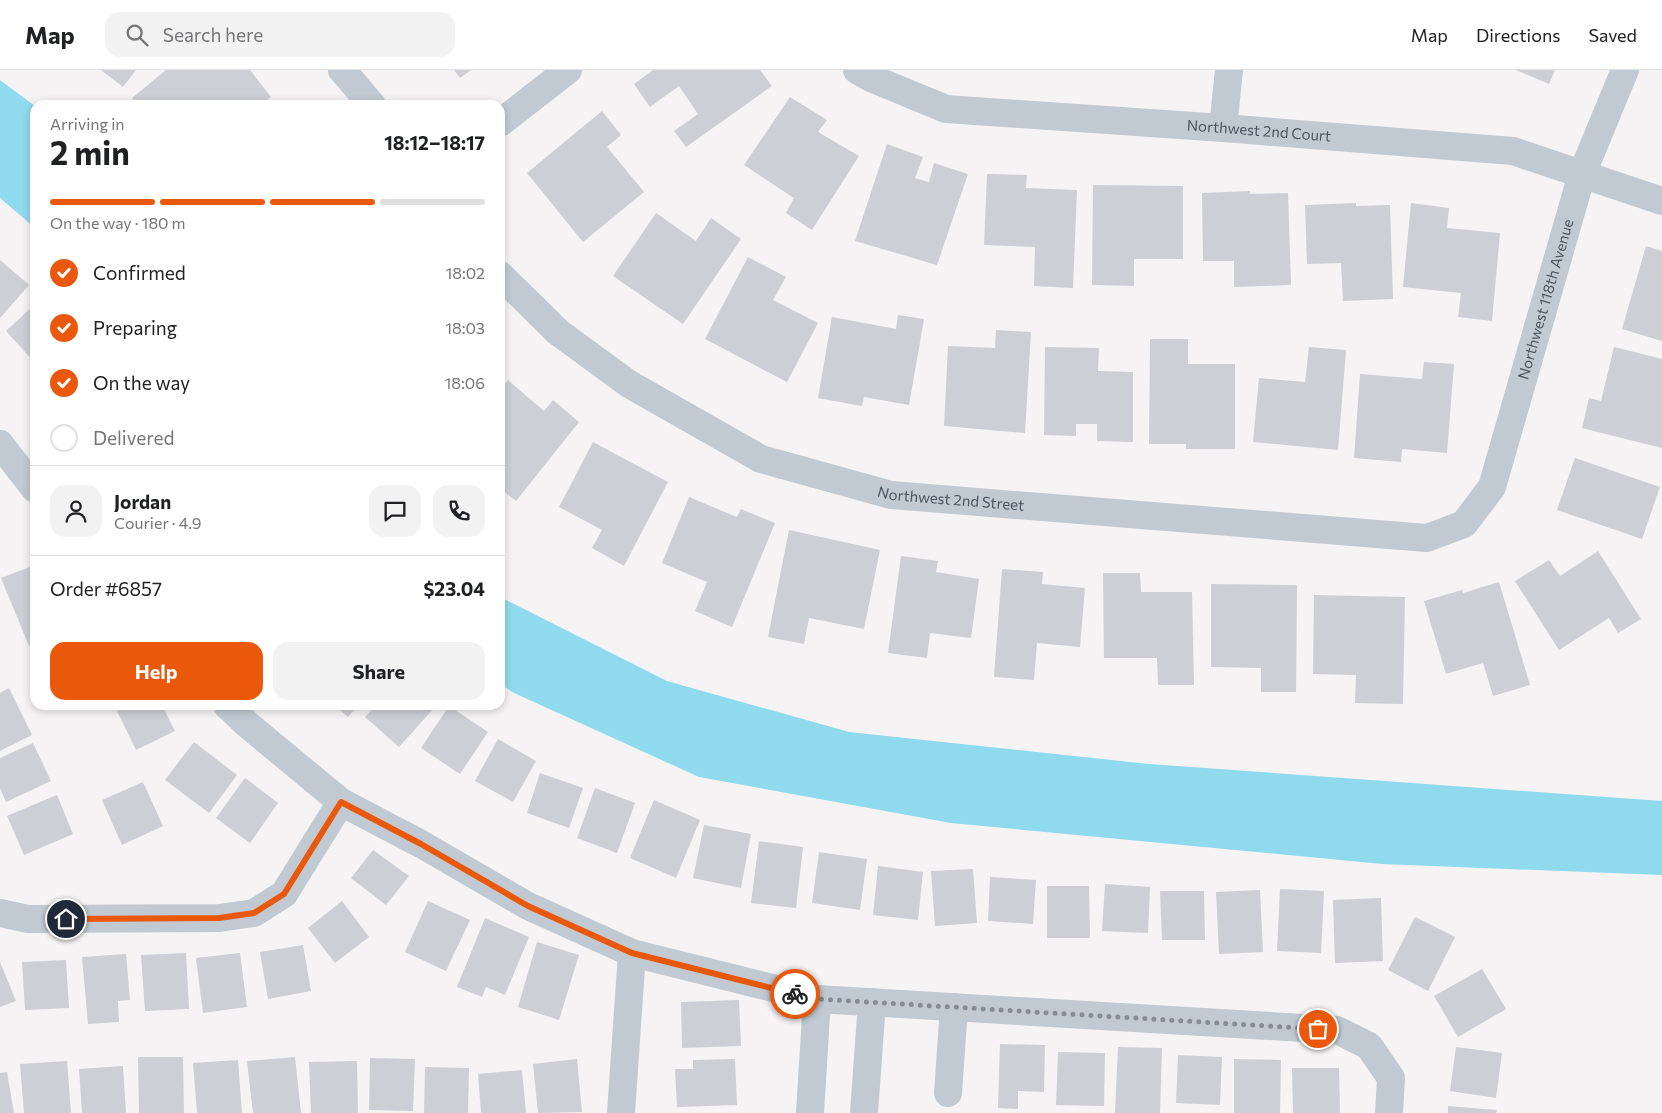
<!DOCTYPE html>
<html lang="en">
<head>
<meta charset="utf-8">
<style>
	body { margin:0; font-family:Commissioner,sans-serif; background:#f2f2f2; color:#202124; height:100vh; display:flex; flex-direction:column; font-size:19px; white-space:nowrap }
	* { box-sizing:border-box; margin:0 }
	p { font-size:16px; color:#757577 }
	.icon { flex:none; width:28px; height:28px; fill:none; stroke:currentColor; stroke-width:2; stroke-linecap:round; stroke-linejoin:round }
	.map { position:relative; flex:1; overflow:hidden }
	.details { position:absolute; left:30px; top:30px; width:475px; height:610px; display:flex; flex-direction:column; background:#fff; border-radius:15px; box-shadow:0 2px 8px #0003 }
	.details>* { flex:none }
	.pin { position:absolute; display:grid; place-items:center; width:42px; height:42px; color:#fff; margin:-21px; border:2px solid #fff; border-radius:50%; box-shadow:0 1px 5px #0007 }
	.courier { position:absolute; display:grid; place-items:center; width:50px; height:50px; margin:-25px; border:4px solid #ea580c; border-radius:50%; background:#fff; color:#222; box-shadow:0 1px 6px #0007 }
	.summary em { font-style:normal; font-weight:700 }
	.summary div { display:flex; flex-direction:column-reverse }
	.summary { display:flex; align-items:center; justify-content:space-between; height:85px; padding:0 20px }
	h1 { font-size:32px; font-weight:700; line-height:38px }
	.bar { display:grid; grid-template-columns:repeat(4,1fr); gap:8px 5px; align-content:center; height:60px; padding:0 20px }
	.bar i { height:6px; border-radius:4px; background:#e0e0e0 }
	.bar .current { background:#ea580c }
	.bar p { grid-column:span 4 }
	.line { display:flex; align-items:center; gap:12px; padding:0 20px; border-top:1px solid #e0e0e0 }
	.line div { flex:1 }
	.round { display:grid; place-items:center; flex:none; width:52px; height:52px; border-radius:15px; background:#f2f2f2 }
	ol { padding:0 20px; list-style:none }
	li { display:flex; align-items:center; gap:15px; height:55px }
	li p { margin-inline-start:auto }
	li .icon { padding:5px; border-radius:50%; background:#ea580c; color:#fff; stroke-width:4 }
	li:last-child { color:#757577 }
	li i { width:28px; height:28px; border:2px solid #e0e0e0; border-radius:50% }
	.cta { display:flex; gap:10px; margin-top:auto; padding:10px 20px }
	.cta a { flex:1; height:58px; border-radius:15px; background:#ea580c; color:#fff; font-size:20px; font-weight:700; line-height:58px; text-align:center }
	.cta a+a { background:#f2f2f2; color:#202124 }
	header { display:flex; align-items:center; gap:30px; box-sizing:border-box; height:70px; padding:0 25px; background:#fff; border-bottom:1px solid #e0e0e0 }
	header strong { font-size:24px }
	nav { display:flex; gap:28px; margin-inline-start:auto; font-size:18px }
	.search { width:350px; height:45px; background:#f2f2f2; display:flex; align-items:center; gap:12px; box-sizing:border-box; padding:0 18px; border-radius:15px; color:#757577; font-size:19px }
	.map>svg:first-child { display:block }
</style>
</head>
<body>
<header>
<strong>Map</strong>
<div class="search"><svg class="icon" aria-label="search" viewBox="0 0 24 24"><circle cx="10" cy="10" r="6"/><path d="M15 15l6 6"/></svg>Search here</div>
<nav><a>Map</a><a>Directions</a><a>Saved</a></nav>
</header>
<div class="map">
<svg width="1662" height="1043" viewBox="0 0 1662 1043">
	<rect width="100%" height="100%" fill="#f5f3f3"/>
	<g fill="#90daee">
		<path d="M0,10L35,36V158L0,128Z"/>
		<path d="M500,527L667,611L849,662L1149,694L1662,731V805L1382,794L951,753L699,707L512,622L500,613Z"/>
	</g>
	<g fill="#cdcfd5">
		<path d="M101,0H136L123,17Z"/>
		<path d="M166,0H250L271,27L261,35H137L132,28Z"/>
		<path d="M454,0H471L460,8Z"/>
		<path d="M653,0H760L772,16L686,77L674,61L698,44L679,16L650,37L634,14Z"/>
		<path d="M1516,0H1555L1549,14Z"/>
		<path d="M790,27L827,50L818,62L859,86L812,160L786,143L794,128L744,95Z"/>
		<path d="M602,41L621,65L607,77L644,122L583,172L527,103Z"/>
		<path d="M887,74L923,87L915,108L929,112L934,93L968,104L937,195L855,171Z"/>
		<path d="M987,104L1027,105L1026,118L1077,120L1073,218L1034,216L1035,177L984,175Z"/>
		<path d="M1093,115L1183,116V189H1134V216L1092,215Z"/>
		<path d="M1250,121V124L1288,123L1291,215L1234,217V191H1203L1202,123Z"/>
		<path d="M1356,133V136L1390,135L1393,229L1343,231L1341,193L1307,194L1305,135Z"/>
		<path d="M1411,133L1449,138L1447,158L1500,163L1492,251L1458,247L1461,223L1403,217Z"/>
		<path d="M656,143L696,171L711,148L741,169L683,254L613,206Z"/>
		<path d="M1646,176L1662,181V271L1622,259Z"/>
		<path d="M748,187L786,207L773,230L818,253L787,312L705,269Z"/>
		<path d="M0,190L29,215L0,248Z"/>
		<path d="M35,234V293L6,261Z"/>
		<path d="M898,245L924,249L909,335L864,327L862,336L818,328L832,247L896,259Z"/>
		<path d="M996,260L1031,262L1025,363L944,356L948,276L995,278Z"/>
		<path d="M1150,269H1188V294H1235V379H1186V374H1149Z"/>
		<path d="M1045,277L1099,278L1098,301L1133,302V372L1097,371V354H1076V366L1044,365Z"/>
		<path d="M1309,277L1346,280L1338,380L1253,372L1259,308L1305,312Z"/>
		<path d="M1614,277L1662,289V378L1582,358L1589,328L1601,331Z"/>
		<path d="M1424,292L1454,294L1447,383L1402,379L1401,392L1354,388L1360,304L1422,309Z"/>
		<path d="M508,310L544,341L553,330L579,352L516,431L500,418V320Z"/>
		<path d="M593,372L668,412L624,496L592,478L602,460L559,437Z"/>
		<path d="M1575,388L1660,417L1642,469L1557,440Z"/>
		<path d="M689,427L737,447L741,439L775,453L732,557L695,541L707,512L662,493Z"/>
		<path d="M789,460L880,480L864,559L809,548L804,574L768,567Z"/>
		<path d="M1598,481L1641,549L1618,563L1609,548L1559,580L1515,511L1549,490L1560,506Z"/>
		<path d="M901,486L938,491L936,502L979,509L971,568L930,563L927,588L888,583Z"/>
		<path d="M35,495V574L29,576L1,508Z"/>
		<path d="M1002,499L1043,502L1042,514L1085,518L1080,577L1037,573L1034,610L994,607Z"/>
		<path d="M1103,503H1140L1141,522H1192L1194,615H1158L1157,588H1104Z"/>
		<path d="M1499,512L1530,615L1493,626L1483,593L1446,604L1424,531L1462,520L1463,523Z"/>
		<path d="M1211,514L1297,515L1296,622H1261V598L1211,597Z"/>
		<path d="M1314,525L1405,527L1403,634L1355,633L1356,605L1313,604Z"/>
		<path d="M9,618L32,665L0,681V623Z"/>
		<path d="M82,635H93L84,639Z"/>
		<path d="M129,635H162L175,661L136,680L117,641Z"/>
		<path d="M334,635H359L348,647Z"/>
		<path d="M376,635H431L434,638L399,677L365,647Z"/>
		<path d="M449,636L488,662L460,704L421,678Z"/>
		<path d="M498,669L536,691L513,732L475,711Z"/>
		<path d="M194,672L237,705L209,743L165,710Z"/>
		<path d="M33,673L51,711L6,732L0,718V688Z"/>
		<path d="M540,703L583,718L569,758L527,743Z"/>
		<path d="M245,708L278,733L250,773L216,748Z"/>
		<path d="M143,712L163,756L122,775L102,730Z"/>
		<path d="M595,718L635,733L617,783L577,768Z"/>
		<path d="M57,725L73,764L24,785L7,746Z"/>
		<path d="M654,730L700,750L676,808L630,788Z"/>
		<path d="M704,755L751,764L741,818L693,808Z"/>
		<path d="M759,771L803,777L796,838L751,833Z"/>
		<path d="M373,780L409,806L386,835L351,808Z"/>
		<path d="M819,782L867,789L860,840L812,833Z"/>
		<path d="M878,796L923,802L918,850L873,845Z"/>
		<path d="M973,799L977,853L935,856L931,801Z"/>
		<path d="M990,807L1036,810L1033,854L988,851Z"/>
		<path d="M1105,814L1150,817L1148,863L1102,861Z"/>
		<path d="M1047,816H1089L1090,868H1047Z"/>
		<path d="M1280,819L1324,821L1321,883L1277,881Z"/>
		<path d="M1260,820L1263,882L1219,884L1216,822Z"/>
		<path d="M1160,821H1204L1205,870H1162Z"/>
		<path d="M1381,828L1383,891L1335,893L1333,830Z"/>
		<path d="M342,831L369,867L335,893L308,858Z"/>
		<path d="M428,831L470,850L446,901L405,882Z"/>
		<path d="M1415,847L1455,867L1428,921L1388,900Z"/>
		<path d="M485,848L529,867L505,925L486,917L482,927L457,917Z"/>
		<path d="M537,872L579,885L559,950L518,937Z"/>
		<path d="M303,875L311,921L268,929L260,882Z"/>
		<path d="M186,883L189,939L145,941L141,885Z"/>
		<path d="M240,883L247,937L203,943L196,888Z"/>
		<path d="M126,884L130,930L118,931L119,952L88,954L82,887Z"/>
		<path d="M66,890L69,938L25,940L22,892Z"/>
		<path d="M0,892L16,931L0,937Z"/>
		<path d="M1482,899L1506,939L1458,967L1434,926Z"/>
		<path d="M739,930L741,976L682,978L681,932Z"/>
		<path d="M1000,974L1045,975L1044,1022L1018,1021V1039L998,1038Z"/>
		<path d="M1118,977L1162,978L1160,1043H1115Z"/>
		<path d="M1456,977L1502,983L1496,1028L1450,1021Z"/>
		<path d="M1058,982L1105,983L1104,1036L1056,1035Z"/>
		<path d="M1178,985L1222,987L1220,1035L1176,1033Z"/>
		<path d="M138,987H183L184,1043H139Z"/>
		<path d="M295,987L301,1043H253L247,991Z"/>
		<path d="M370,988L415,989L413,1041L369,1040Z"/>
		<path d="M577,989L582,1042L538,1043L533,994Z"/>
		<path d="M735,989L737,1035L677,1037L675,999H693V990Z"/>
		<path d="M1234,989L1281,990L1280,1043H1234Z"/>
		<path d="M238,990L242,1043H197L193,993Z"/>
		<path d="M67,991L71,1043H24L20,994Z"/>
		<path d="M357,991L358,1043H311L309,992Z"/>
		<path d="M123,996L126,1043H82L79,999Z"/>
		<path d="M425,997L469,998L468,1043H424Z"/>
		<path d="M1292,998H1339L1340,1043H1293Z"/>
		<path d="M522,1000L526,1043H481L478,1004Z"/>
		<path d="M7,1002L14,1043H0V1003Z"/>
		<path d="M1448,1036L1497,1040L1496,1043H1448Z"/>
	</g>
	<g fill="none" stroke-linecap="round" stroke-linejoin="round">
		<g stroke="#c1cad2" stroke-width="28">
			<path d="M342,0L372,35"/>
			<path id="s1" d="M857,0L871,8L946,39L1223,58L1513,81L1662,131"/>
			<path d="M500,53L568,0"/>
			<path d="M1223,58L1229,0"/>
			<path id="s2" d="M500,205L558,262L629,314L761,389L891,425L1427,468L1464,454L1492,417L1582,104L1625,0"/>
			<path d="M0,374L35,419"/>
			<path d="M227,635L248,655L341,732L421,774L528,836L632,883L817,929L1337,960L1369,976L1391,1008L1389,1043"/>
			<path d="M0,843L28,849L219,848L254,843L284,824L341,732"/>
			<path d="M948,1023L954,937"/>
			<path d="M621,1043L632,883"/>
			<path d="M810,1043L817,929"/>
			<path d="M864,1043L872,932"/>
		</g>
	</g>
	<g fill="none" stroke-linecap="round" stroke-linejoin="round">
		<path stroke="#868d94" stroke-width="5" stroke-dasharray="0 9" d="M795,924L818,929L1318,959"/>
		<path stroke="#ea580c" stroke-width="6" d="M66,849L219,848L254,843L284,824L341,732L421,774L528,836L632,883L795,924"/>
	</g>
	<g text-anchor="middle" stroke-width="4" stroke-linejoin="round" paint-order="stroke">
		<g font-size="15" fill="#4a5661" stroke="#fff">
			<text dy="5" stroke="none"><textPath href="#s1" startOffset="411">Northwest 2nd Court</textPath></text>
			<text dy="5" stroke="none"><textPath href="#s2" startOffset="1275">Northwest 118th Avenue</textPath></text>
			<text dy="5" stroke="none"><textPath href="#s2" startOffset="516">Northwest 2nd Street</textPath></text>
		</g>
	</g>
</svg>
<div class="pin" style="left:1318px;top:959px;background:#ea580c"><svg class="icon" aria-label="bag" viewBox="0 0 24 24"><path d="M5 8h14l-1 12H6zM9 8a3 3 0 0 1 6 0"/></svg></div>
<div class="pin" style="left:66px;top:849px;background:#1f2937"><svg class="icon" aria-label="home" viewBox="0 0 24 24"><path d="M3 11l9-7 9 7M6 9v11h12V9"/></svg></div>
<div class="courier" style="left:795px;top:924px"><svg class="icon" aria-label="bike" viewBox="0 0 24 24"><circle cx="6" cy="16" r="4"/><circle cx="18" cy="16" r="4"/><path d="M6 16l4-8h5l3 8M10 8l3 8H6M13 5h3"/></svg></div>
<section class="details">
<div class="summary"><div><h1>2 min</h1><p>Arriving in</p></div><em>18:12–18:17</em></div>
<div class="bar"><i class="current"></i><i class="current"></i><i class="current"></i><i></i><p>On the way · 180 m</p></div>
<ol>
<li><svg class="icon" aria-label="check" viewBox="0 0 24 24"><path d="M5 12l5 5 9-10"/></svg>Confirmed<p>18:02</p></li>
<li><svg class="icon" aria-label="check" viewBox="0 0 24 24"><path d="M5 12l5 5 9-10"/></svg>Preparing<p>18:03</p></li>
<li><svg class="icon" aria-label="check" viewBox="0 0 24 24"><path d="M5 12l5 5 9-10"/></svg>On the way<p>18:06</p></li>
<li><i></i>Delivered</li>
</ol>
<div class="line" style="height:90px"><a class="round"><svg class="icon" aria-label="person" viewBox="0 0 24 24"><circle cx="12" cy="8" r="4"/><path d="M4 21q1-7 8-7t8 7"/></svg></a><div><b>Jordan</b><p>Courier · 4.9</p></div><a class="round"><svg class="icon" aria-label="chat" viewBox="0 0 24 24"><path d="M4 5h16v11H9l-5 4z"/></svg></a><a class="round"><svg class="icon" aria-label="phone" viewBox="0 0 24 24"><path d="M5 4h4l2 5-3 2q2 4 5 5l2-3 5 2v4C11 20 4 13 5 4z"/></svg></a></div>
<div class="line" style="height:65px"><div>Order #6857</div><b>$23.04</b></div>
<div class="cta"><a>Help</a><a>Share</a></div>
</section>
</div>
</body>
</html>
